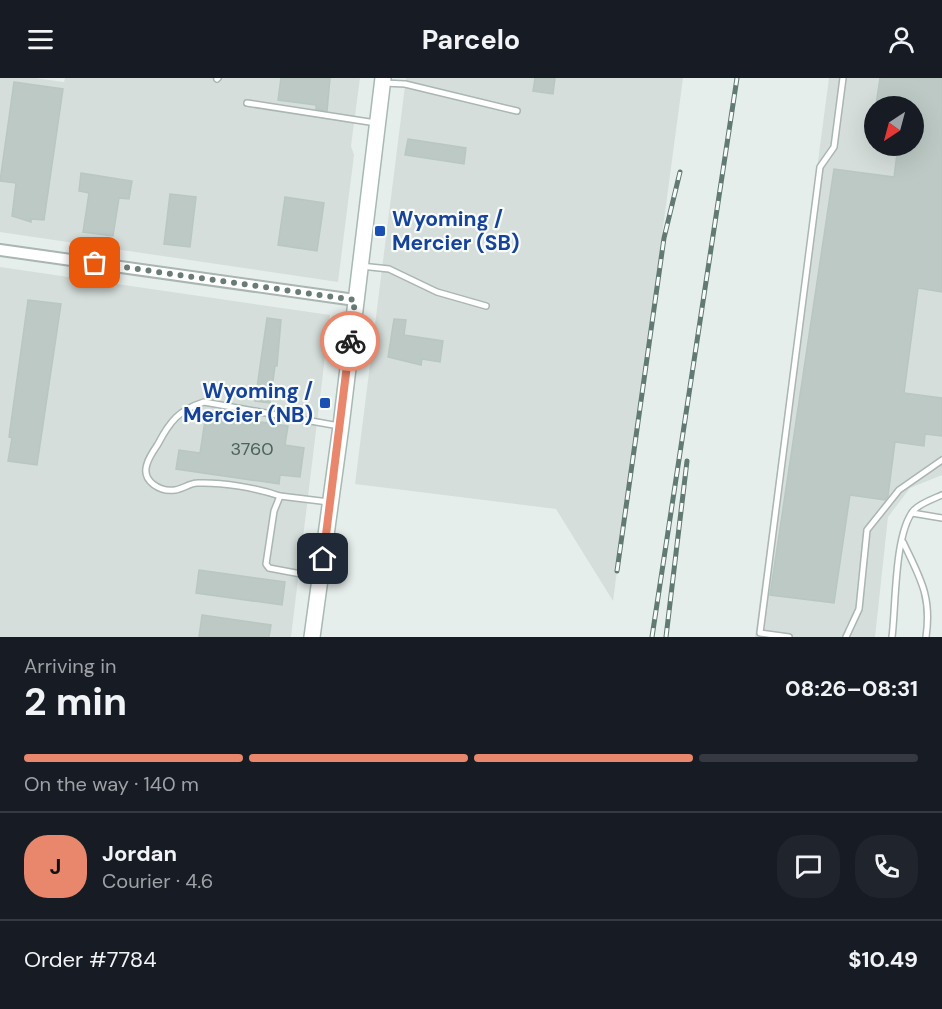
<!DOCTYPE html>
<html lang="en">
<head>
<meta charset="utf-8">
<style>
	body { margin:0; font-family:"DM Sans",sans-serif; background:#20242c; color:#f1f3f6; height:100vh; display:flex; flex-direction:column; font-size:22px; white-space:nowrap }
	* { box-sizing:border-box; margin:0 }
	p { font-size:20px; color:#9ea1a6 }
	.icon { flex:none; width:33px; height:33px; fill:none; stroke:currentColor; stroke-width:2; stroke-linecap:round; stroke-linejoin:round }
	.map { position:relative; height:559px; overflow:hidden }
	.side { display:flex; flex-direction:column; background:#171b24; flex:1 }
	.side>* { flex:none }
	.needle { width:39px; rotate:216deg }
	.controls { position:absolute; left:864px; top:18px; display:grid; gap:12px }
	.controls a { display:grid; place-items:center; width:60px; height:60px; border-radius:50%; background:#171b24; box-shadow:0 6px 24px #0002; font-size:30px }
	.pin { position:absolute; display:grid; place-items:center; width:51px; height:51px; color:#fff; margin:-26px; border-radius:12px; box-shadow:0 3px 9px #0006 }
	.courier { position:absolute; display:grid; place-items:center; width:60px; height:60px; margin:-30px; border:4px solid #e8876b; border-radius:50%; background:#fff; color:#222; box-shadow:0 2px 8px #0007 }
	.headline em { font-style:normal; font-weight:700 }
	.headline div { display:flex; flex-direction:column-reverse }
	.headline { display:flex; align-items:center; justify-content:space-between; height:102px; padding:0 24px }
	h1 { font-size:39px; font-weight:700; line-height:45px }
	.bar { display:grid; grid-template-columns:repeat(4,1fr); gap:9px 6px; align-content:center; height:72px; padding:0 24px }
	.bar i { height:8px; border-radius:4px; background:#363941 }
	.bar .selected { background:#e8876b }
	.bar p { grid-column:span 4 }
	.line { display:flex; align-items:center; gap:15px; padding:0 24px; border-top:2px solid #363941 }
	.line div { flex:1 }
	.round { display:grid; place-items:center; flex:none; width:63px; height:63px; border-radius:24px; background:#20242c }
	header { display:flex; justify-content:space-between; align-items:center; height:78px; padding:0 24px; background:#171b24; font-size:27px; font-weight:700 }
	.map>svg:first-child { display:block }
</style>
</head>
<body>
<header><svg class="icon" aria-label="menu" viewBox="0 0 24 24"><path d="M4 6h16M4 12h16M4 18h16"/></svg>Parcelo<svg class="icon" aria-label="person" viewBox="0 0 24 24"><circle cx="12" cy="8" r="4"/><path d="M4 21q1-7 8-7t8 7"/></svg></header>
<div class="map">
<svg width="942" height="559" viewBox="0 0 942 559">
	<rect width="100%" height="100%" fill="#e6eeeb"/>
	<g fill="#d5deda" fill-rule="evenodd">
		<path d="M0,0H35L64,4L65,0H360L351,68L354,77L338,204L0,154Z"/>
		<path d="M406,0H683L613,523L556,431L355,406Z"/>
		<path d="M829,0H942V397L910,410L888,439L875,559H755ZM874,28H914V68H874Z"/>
		<path d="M0,189L330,237L291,559H0Z"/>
	</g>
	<g fill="#bcc9c4" stroke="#b9c7c1" stroke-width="1.5">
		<path d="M281,0H330L327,33L316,31V27L278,22Z"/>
		<path d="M535,0H555L553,16L533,13Z"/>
		<path d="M880,0H942V214L918,210L904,315L942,320V358L925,356L924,368L895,364L888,418L885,422L850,417L834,525L770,517L834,91L894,99L898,68H914V28L876,27Z"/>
		<path d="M14,4L63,11L44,142L31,141V144L12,138L16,105L0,103Z"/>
		<path d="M408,61L466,70L464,86L405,77Z"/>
		<path d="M81,95L132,103L129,121L119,120L113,158L83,154L89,115L79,113Z"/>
		<path d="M170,116L196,119L190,169L164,166Z"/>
		<path d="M285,119L324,125L317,173L278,167Z"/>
		<path d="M28,222L61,226L37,387L8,383L12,360L9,359Z"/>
		<path d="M267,240L281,242L277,288H275L270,325L255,323Z"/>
		<path d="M394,241L406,242L404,257L443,263L440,284L422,281L421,287L388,279Z"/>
		<path d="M206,336L288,348L285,367L304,370L300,399L280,397L279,406L176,391L179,372L200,375Z"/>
		<path d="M199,492L285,504L282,527L196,515Z"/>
		<path d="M202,537L271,547L269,559H199Z"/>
	</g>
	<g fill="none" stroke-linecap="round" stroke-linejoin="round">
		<defs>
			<g id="service">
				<path d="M217,1L218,0"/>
				<path d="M384,5L405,6L517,33"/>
				<path d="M247,25L376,45"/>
				<path d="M361,188L389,191L437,214L486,228"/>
				<path d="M280,418C256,410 223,404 197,405C190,405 183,411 175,412C161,414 141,404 147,386C149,379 154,372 158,366C170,343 179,332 204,324L339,348"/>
				<path d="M912,435L942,440"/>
				<path d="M903,464C920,500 932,518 926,559"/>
				<path d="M317,499L269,490L266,486L274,433L280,418L329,424"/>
				<path d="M789,559L760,555L820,89L834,69L843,0"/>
				<path d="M846,559L859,531L867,452L899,412L942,382"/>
				<path d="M892,559C896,529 894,455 914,432C921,425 933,421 942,417"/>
			</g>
			<path id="minor" d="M0,172L355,222"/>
			<path id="secondary" d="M312,559L341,348L383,0"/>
		</defs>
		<use href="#service" stroke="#a9b6b2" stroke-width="8"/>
		<use href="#minor" stroke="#a9b6b2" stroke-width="14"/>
		<use href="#secondary" stroke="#a6b9b2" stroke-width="18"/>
		<use href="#service" stroke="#fff" stroke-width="5"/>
		<use href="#minor" stroke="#fff" stroke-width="10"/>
		<use href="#secondary" stroke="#fff" stroke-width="15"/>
		<defs>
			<g id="rail">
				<path d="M617,493L664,160L680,94"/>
				<path d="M652,559L737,0"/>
				<path d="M666,559L687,383"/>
			</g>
		</defs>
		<use href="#rail" stroke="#617a73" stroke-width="5"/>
		<use href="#rail" stroke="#f7fbf9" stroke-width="3" stroke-dasharray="9" stroke-linecap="butt"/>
	</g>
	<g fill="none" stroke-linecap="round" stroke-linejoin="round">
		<path stroke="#697c77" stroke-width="6" stroke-dasharray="0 10.8" d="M95,185L355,222L350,263"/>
		<path stroke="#e8876b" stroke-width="8" d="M323,481L350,263"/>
	</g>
	<g fill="#1a4fb4" stroke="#f7fbf9" stroke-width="2">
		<rect x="374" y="147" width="12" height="12" rx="3"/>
		<rect x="319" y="319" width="12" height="12" rx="3"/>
	</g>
	<g text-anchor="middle" stroke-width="4.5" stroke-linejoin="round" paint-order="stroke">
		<g font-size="18" fill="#4c625b">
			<text x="252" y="377">3760</text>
		</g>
		<g font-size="21" font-weight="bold" fill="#164399" stroke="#f7fbf9" text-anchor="start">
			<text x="392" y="148">Wyoming /<tspan x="392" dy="24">Mercier (SB)</tspan></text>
			<text x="313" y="320" text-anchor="end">Wyoming /<tspan x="313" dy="24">Mercier (NB)</tspan></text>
		</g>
	</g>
</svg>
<div class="controls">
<a><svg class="needle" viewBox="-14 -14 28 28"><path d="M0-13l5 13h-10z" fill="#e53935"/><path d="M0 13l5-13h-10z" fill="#9ea1a6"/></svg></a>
</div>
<div class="pin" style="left:95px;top:185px;background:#ea580c"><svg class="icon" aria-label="bag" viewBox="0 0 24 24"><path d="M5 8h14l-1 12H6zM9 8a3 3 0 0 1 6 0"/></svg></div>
<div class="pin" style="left:323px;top:481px;background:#1f2937"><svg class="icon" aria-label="home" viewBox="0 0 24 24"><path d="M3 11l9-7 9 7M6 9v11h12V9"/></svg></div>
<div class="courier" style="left:350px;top:263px"><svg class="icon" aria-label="bike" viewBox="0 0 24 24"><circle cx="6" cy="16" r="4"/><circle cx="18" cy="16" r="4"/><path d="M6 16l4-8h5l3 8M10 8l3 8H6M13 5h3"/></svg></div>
</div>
<section class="side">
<div class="headline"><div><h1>2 min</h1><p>Arriving in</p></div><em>08:26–08:31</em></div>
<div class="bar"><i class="selected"></i><i class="selected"></i><i class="selected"></i><i></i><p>On the way · 140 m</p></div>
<div class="line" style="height:108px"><b class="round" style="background:#e8876b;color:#111">J</b><div><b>Jordan</b><p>Courier · 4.6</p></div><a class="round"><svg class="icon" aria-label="chat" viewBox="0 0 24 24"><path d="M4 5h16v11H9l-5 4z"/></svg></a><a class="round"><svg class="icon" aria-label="phone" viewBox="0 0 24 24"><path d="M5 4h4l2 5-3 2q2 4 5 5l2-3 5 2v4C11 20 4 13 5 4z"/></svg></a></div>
<div class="line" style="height:78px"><div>Order #7784</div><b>$10.49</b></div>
</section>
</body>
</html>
